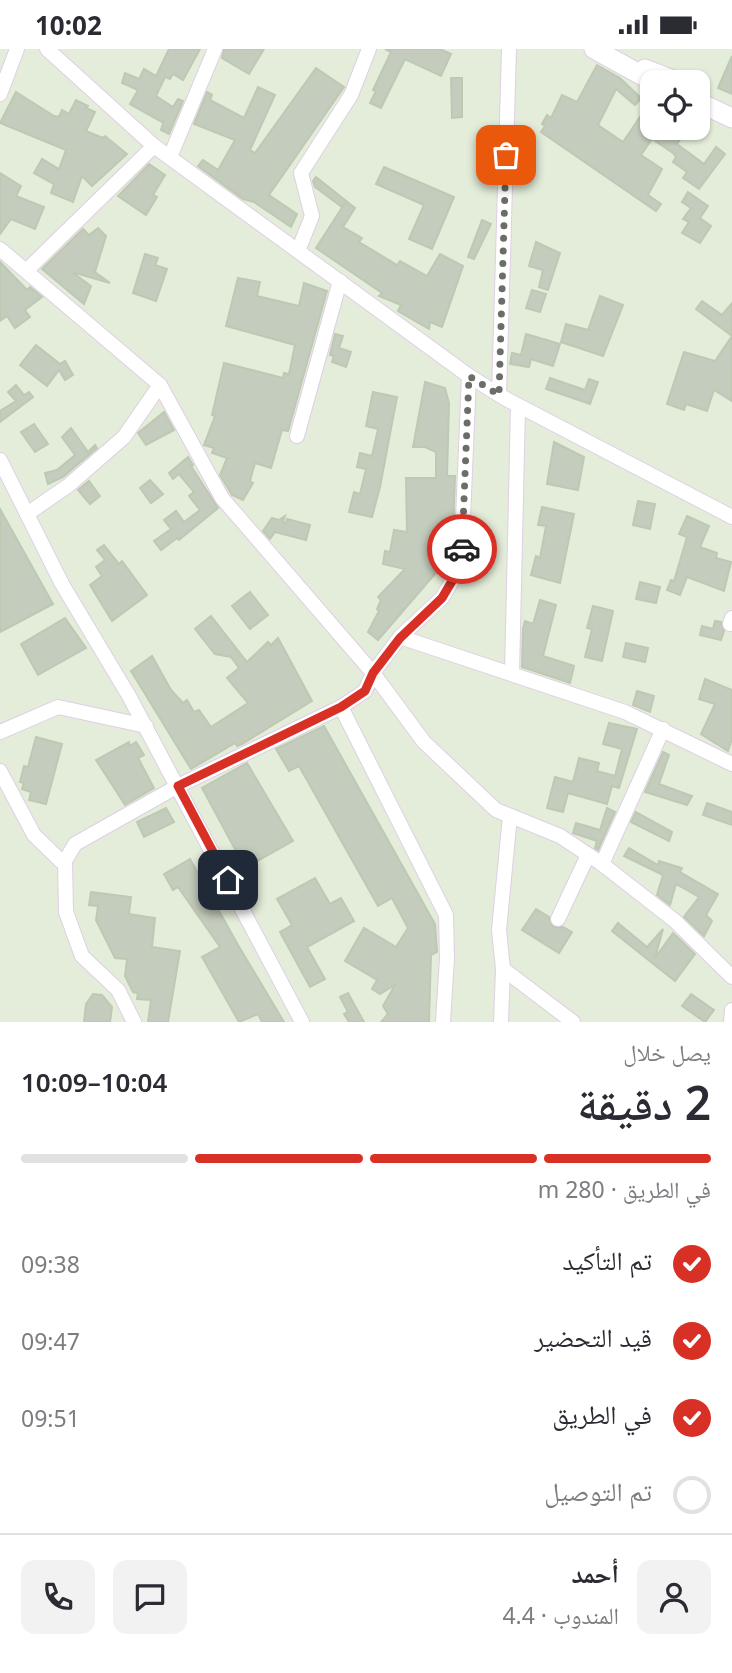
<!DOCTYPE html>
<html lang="ar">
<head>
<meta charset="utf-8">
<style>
	body { margin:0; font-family:"Noto Sans","Noto Naskh Arabic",sans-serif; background:#f2f2f3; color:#2b2b33; direction:rtl; height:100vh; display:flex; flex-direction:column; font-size:26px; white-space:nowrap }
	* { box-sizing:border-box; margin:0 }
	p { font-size:23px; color:#7c7c81 }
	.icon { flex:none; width:38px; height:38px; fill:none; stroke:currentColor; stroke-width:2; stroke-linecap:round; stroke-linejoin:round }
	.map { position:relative; height:973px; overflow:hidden; direction:ltr }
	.sheet { display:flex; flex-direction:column; background:#fff; flex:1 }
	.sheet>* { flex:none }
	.fabs { position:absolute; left:640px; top:21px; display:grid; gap:14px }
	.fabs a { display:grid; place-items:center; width:70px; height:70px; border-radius:14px; background:#fff; box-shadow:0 2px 5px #0004; font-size:35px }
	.pin { position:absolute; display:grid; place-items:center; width:60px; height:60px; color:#fff; margin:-30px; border-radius:14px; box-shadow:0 4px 10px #0006 }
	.courier { position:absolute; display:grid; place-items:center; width:70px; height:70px; margin:-35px; border:5px solid #d93025; border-radius:50%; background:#fff; color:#222; box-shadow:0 2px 9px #0007 }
	.headline em { font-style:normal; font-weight:600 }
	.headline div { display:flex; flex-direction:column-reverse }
	.headline { display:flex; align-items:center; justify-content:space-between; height:119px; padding:0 21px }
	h1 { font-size:46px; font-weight:600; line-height:52px }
	.bar { display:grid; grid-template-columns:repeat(4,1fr); gap:10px 7px; align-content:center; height:84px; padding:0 21px }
	.bar i { height:9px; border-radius:5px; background:#e1e1e2 }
	.bar .current { background:#d93025 }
	.bar p { grid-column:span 4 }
	.line { display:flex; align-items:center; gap:18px; padding:0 21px; border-top:2px solid #e1e1e2 }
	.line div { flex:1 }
	.round { display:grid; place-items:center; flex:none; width:74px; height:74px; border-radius:14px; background:#f2f2f3 }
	ol { padding:0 21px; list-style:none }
	li { display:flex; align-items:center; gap:21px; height:77px }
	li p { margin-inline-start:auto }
	li .icon { padding:7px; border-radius:50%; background:#d93025; color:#fff; stroke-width:4 }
	li:last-child { color:#7c7c81 }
	li i { width:38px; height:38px; border:4px solid #e1e1e2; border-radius:50% }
	.status { display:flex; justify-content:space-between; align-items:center; height:49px; padding:0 35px; background:#fff; direction:ltr }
	.status svg { height:19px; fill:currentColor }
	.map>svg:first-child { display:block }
</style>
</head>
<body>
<div class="status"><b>10:02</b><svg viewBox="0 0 49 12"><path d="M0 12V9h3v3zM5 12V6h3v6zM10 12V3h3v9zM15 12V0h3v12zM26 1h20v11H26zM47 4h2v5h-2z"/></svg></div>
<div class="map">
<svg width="732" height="973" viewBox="0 0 732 973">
	<rect width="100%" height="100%" fill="#e4edda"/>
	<g fill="#c4ccbd" stroke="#bdc9b3" stroke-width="2">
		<path d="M169,0H200L183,31L173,25L170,30L165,28L156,47L173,58L178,50L183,52L169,85L161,81L164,71L162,73L130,55L138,41L122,34L125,24L139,30L144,20L156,27Z"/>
		<path d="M224,0H264L249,25L222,9Z"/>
		<path d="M385,0H440L451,5L441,27L405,10L381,59L370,54L376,42L373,41L391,3Z"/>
		<path d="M732,7V45L718,39Z"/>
		<path d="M597,16L620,29L641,49L635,56L616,40L598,76L623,93L640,68L670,88L676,79H688L677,95L704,115L716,98L725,105L699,140L683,129L687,123L673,113L676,108L673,104L652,90L641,106L662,120L648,146L661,155L656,162L541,83L545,77L542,75L547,66L551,69L562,46L577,53Z"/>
		<path d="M316,19L344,38L269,146L297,165L291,178L254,153L243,150L198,117L203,111L218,121L235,91L194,75L207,43L212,46L210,51L244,69L258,38L275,46L250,101L255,104Z"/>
		<path d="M451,29H462V68L452,69Z"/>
		<path d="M16,43L54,67L59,68L62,61L69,65L76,51L88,57L86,59L95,63L86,82L103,89L105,87L127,105L92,137L82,127L73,153L51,144L54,135L34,124L42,110L59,120L66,101L0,74Z"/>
		<path d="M149,115L165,126L153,146L157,148L146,166L118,147Z"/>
		<path d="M384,118L454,148L432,200L409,190L424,156L376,135Z"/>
		<path d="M0,124L21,137L16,147L44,158L35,180L11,170L0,185Z"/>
		<path d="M316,128L355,159L343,178L362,189L359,193L397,216L400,212L427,227L440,205L463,217L442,278L430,273L429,280L398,262L401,256L379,247L382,244L316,199L345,154L342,158L315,138L313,132Z"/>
		<path d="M688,143L708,157L700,169L711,177L700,194L682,184L689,173L683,170L691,159L682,153Z"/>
		<path d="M482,171L491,175L474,210L468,208Z"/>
		<path d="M98,179L106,187L95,223L110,234L72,223L91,237L84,255L42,220L83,180L89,186Z"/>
		<path d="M536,193L560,204L548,241L539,238L543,221L529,217Z"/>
		<path d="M145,205L158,209L155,216L167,220L156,252L133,244Z"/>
		<path d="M0,213L27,241L30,238L42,248L25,261L30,268L15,279L7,267L0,272Z"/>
		<path d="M238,229L260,233L257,247L299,257L304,234L327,242L288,382L282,381L271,419L255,414L250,432L253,434L243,451L232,446L220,426L227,409L212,404L214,399L204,396L215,367L212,366L224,314L283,329L284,324L289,325L295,296L226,277Z"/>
		<path d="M532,241L546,245L540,263L526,259Z"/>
		<path d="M600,247L623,256L603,307L561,293L566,275L588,281Z"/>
		<path d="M702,252L722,266L732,254V352L714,341L707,362L686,355L684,361L667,355L684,303L715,312L732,287L696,260Z"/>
		<path d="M335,285L343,287L339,299L351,303L346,318L332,313L334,307L330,306Z"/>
		<path d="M526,285L560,295L553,317L531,310L529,318L510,315L512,304L521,306Z"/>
		<path d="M36,296L60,315L65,312L73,326L65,331L59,321L47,337L20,316Z"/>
		<path d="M550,329L585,341L589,330L598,333L590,355L546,340Z"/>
		<path d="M425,333L445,339L449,354L447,427H455L453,482L449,494L441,492V518L378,591L368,583L379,562L377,560L381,551L378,548L405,520L383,515L385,502L390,503L394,481L407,483L406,429H436V403L425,398H413Z"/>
		<path d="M16,336L24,346L29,343L33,348L0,373V362L16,352L8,343Z"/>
		<path d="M373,343L397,348L380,438L372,468L349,463L354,443L360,445L366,420L357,418L360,404L372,407L378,380L366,377Z"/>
		<path d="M164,363L174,381L146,396L138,384Z"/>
		<path d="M34,375L48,395L35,403L21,383Z"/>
		<path d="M71,379L88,403L95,396L97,399L63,428L48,435L45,424L57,421L75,406L62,388Z"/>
		<path d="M554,393L584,408L578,441L547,435Z"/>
		<path d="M188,408L193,416L191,417L218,459L179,491L177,489L161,501L154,492L171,480L164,471L176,462L184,473L200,461L189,447L194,443L179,425L173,430L169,424Z"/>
		<path d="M150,431L163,445L151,454L140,439Z"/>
		<path d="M89,432L100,447L90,455L78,441Z"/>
		<path d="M638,452L655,455L650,480L633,476Z"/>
		<path d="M542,458L574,465L560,534L531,526L536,507L540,509L546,477L538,476Z"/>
		<path d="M0,460L53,555L0,583Z"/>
		<path d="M285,467L283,473L286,474L287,470L310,476L306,491L275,483L270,490L263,482L272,469L279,471Z"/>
		<path d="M687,467L709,477L700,498L717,504L716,509L731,513L724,542L687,528L680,546L667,541L671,531L674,532L687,488L679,485Z"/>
		<path d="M104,496L119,515L122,512L147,546L112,572L90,536L102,527L96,518L105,511L97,501Z"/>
		<path d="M640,533L660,538L656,554L636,550Z"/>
		<path d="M250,543L268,566L250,580L232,557Z"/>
		<path d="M540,551L556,556L543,607L574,617L570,634L522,618L523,580L525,572L533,575Z"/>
		<path d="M593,557L613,562L602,612L585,608L592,580L587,579Z"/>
		<path d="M211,567L247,613L268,593L271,596L278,589L312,652L242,695L237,697L235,694L191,720L131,622L152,607L171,641L183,654L187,651L194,663L199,661L211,678L248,654L227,629L239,619L231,608L215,605L195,580Z"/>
		<path d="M65,569L86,599L38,626L21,595Z"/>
		<path d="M715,572L721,573L724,582L721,591L700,586L702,577L713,580Z"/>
		<path d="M626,594L648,599L645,613L623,608Z"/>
		<path d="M705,630L732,641V690L728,702L701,685L715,655L699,650Z"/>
		<path d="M637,642L654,647L650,663L633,656Z"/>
		<path d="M609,674L637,680L619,739L612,737L607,755L568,744L563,763L547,759L555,728L573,733L579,709L599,714L597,722L615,727L622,700L603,695Z"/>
		<path d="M324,677L435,875L437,903L431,906L429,973H381L388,965L383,957L395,936L380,945L372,940L377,931L345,912L364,879L396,898L408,879L392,849L378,857L299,717L289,722L276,700Z"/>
		<path d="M36,688L62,695L46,755L29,751L31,743L22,740L24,734L20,733L24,717L28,718Z"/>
		<path d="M129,693L130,697L136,693L144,706L138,709L154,739L125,756L96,711Z"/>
		<path d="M663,703L669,706L659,735L692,747L687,756L645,743Z"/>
		<path d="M247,714L293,792L245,819L202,739Z"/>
		<path d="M707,754L732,763V776L703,766Z"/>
		<path d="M166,759L174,773L144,788L137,773Z"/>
		<path d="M607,759L615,763L598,801L595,799L597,792L573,784L576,774L600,781Z"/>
		<path d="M636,763L672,783L669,792L631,773Z"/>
		<path d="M629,799L658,816L659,812L682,819L680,823L718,845L706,866L712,872L704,887L684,868L699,848L676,835L670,856L657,846L663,826L624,807Z"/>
		<path d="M190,810L238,896L284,973H262L258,965L239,973L202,908L220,898L178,838L173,841L164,825Z"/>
		<path d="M315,829L330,855L341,849L354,872L307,898L325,930L310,938L280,883L292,876L277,850Z"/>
		<path d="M91,843L131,848L129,865L155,869L152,898L180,902L168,973H148L151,951L137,950L138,944L133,943L125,927L127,910L115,909L96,871L98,857L89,856Z"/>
		<path d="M536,860L549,868L553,878H563L572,883L559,904L522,881Z"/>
		<path d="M618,874L647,898L663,880L655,909L673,884L695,905L675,932L612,882Z"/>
		<path d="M348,944L354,955L364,973H349L344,965L348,963L340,948Z"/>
		<path d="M93,945L102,946L112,958L110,973H84L86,955Z"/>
		<path d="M691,945L714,961L705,973L682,957Z"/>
	</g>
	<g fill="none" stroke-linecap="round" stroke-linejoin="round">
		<defs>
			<g id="street">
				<path d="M47,0L154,97L469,327L506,350L732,468"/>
				<path d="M0,45L17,0"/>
				<path d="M170,108L215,0"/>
				<path d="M0,200L160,336L222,449L373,624L424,693L496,761L560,787L602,815L675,872L732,928"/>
				<path d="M298,202L312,167L301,124L351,46L369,0"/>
				<path d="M27,221L154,97"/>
				<path d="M499,346L509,0"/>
				<path d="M297,387L340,232"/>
				<path d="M0,411L62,535L129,647L302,973"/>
				<path d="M27,465L69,436L124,388L160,336"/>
				<path d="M730,575L732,569"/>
				<path d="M400,588L625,663L732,715"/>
				<path d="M512,625L518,357"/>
				<path d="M341,658L446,866L447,909L443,973"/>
				<path d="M0,683L58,658L146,677"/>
				<path d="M0,722L34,786L65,816"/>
				<path d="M602,815L663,680"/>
				<path d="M558,870L588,806"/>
				<path d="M503,920L573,973"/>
				<path d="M134,973L118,941L82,907L66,863L65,812L75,795L178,737L341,658L365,642L373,624L400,588L442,549L461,517L469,327"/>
				<path d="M501,973L503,920L499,881L510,767"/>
				<path d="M731,973L732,961"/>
			</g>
			<g id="secondary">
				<path d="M594,0L654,33"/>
				<path d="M645,20L678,33"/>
				<path d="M698,53L732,69"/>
			</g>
		</defs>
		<use href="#street" stroke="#dfcfe4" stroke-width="16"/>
		<use href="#secondary" stroke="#dfcfe4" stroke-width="21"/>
		<use href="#street" stroke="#fff" stroke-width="14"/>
		<use href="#secondary" stroke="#fff" stroke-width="19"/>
	</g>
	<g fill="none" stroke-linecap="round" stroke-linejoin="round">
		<path stroke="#6b6e68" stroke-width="7" stroke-dasharray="0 12.6" d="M462,500L469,327L499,346L506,106"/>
		<path stroke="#d93025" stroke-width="9" d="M228,831L178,737L341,658L365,642L373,624L400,589L442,549L461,517L462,500"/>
	</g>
</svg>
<div class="fabs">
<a><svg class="icon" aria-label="locate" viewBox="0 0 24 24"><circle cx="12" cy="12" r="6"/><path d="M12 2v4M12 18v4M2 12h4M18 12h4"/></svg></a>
</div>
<div class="pin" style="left:506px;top:106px;background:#ea580c"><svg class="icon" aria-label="bag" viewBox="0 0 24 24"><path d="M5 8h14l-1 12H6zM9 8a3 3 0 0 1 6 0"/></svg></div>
<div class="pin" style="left:228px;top:831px;background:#1f2937"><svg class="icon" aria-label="home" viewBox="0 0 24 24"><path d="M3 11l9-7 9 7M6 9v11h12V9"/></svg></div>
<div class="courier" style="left:462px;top:500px"><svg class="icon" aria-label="car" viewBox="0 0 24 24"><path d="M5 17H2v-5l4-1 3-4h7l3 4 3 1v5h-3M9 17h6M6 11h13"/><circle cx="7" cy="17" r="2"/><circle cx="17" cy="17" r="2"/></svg></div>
</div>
<section class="sheet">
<div class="headline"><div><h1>2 دقيقة</h1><p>يصل خلال</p></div><em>10:04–10:09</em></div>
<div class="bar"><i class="current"></i><i class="current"></i><i class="current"></i><i></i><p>في الطريق · 280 m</p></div>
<ol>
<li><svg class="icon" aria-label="check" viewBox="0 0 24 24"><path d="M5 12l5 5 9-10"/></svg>تم التأكيد<p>09:38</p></li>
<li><svg class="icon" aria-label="check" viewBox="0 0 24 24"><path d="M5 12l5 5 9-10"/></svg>قيد التحضير<p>09:47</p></li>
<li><svg class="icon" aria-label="check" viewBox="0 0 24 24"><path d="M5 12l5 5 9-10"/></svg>في الطريق<p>09:51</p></li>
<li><i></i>تم التوصيل</li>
</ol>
<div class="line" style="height:126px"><a class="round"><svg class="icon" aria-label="person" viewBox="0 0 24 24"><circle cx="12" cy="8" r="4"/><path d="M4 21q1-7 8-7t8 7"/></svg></a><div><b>أحمد</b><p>المندوب · 4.4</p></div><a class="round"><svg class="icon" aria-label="chat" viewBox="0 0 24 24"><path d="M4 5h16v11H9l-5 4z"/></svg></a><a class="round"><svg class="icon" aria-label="phone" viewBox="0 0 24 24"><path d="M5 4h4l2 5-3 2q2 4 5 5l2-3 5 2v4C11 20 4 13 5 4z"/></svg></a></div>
</section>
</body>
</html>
